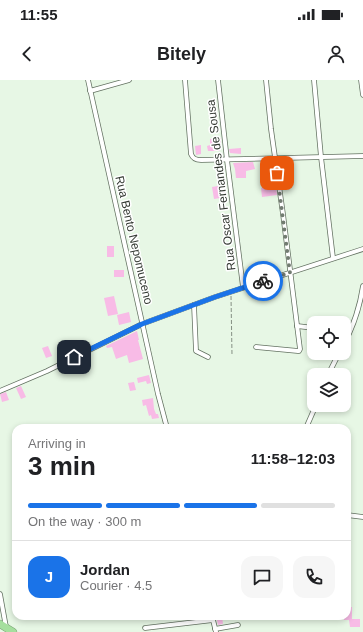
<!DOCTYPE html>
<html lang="en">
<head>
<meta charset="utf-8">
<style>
	body { margin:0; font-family:Arial,sans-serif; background:#f6f6f6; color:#202124; height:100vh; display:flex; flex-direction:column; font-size:15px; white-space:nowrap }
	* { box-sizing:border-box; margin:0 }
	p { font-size:13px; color:#757577 }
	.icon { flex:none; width:22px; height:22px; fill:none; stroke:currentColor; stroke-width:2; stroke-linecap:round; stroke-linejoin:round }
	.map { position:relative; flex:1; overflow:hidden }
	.drawer { position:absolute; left:12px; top:344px; width:339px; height:196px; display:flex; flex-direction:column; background:#fff; border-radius:12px; box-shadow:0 2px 6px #0003 }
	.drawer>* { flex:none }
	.tools { position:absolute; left:307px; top:236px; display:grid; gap:8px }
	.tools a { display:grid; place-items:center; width:44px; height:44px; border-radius:8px; background:#fff; box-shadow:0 2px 6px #0003; font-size:20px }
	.pin { position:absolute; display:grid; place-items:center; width:34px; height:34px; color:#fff; margin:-17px; border-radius:8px; box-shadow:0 2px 6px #0006 }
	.courier { position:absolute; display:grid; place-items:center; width:40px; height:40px; margin:-20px; border:3px solid #1a73e8; border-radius:50%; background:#fff; color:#222; box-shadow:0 1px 5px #0007 }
	.overview em { font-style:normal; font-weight:800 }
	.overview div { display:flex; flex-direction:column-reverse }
	.overview { display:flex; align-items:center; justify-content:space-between; height:68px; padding:0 16px }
	h1 { font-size:26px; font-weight:800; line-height:30px }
	.bar { display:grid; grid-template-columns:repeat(4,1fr); gap:6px 4px; align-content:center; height:48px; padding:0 16px }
	.bar i { height:5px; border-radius:3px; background:#e0e0e0 }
	.bar .current { background:#1a73e8 }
	.bar p { grid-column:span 4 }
	.line { display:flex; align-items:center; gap:10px; padding:0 16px; border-top:1px solid #e0e0e0 }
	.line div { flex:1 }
	.round { display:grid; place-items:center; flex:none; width:42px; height:42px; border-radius:12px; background:#f6f6f6 }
	.status { display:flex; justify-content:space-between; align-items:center; height:28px; padding:0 20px; background:#fff; direction:ltr }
	.status svg { height:11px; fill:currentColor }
	header { display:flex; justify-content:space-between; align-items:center; height:52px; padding:0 16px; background:#fff; font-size:18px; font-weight:800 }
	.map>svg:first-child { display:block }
</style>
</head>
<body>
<div class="status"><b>11:55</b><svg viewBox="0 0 49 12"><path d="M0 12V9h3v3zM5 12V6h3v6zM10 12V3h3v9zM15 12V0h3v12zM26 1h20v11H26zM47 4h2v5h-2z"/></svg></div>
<header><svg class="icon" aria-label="back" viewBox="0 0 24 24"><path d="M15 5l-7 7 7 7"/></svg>Bitely<svg class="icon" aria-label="person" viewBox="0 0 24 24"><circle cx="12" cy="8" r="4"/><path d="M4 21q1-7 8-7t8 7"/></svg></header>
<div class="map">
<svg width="363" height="552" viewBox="0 0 363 552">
	<rect width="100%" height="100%" fill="#e7f7e5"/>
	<g fill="#f8bbe6">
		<path d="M221,58V63H219L220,71H208L207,66L210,65V59Z"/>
		<path d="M201,65V74L196,75L195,66Z"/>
		<path d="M241,68V74L230,73L229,69Z"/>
		<path d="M253,82L255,89L246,91V98H236L235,89L233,83Z"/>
		<path d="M264,90H273L274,96H264Z"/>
		<path d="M224,105L226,117L214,119L212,107Z"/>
		<path d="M276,106L277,115L262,117L261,108Z"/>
		<rect x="107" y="166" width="7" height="11"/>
		<rect x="114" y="190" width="10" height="7"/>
		<path d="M114,216L118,234L108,236L104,218Z"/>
		<path d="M129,232L131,242L119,245L117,235Z"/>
		<path d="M137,251L139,260H138L143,279L129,283L127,275L116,279L112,267L107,268L106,266Z"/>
		<path d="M48,266L52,276L46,278L42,268Z"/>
		<path d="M78,280L84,291L79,294L73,282Z"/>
		<path d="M149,295L151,303L147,304L146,301L138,303L137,298Z"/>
		<path d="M134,302L136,310L130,311L128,303Z"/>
		<path d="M21,306L26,317L21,319L16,308Z"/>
		<path d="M6,312L9,320L2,322L0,314Z"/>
		<path d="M153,318L154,329L156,334H158L159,338L152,339L151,335L149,336L146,325L143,326L142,320Z"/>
		<path d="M347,527H352V539H360V547H350L349,540H344V536H347Z"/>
		<path d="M216,536H222L223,544L218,545Z"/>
	</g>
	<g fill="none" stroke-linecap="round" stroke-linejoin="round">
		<defs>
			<g id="street">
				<path d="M88,0L158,314L167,348"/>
				<path d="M185,0L191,74C193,79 196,80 201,80L363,76"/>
				<path d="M218,0L227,80L243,207"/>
				<path d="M314,0L321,77L333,178"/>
				<path d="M361,0L363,15"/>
				<path d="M90,11L129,0"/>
				<path d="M194,225L196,271L208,277"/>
				<path d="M297,246L314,248"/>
				<path d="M344,264C354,245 360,226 363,206"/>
				<path d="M256,267L298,271H299L300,269L283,134L271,49L266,0"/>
				<path d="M328,295L339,273"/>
				<path d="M0,311L47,291L142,244L215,217L363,169"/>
				<path d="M306,348L316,325"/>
				<path d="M347,435L363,437"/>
				<path d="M0,514L6,547"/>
				<path d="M212,536L216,552"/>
				<path d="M145,548L213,540"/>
				<path d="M215,549L238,545"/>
			</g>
			<path id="highway" d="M0,544L13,552"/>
		</defs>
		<use href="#street" stroke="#637161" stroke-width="5.5"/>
		<use href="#highway" stroke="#7da578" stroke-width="8"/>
		<path stroke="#859084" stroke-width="1" stroke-dasharray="4 2" stroke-linecap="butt" d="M231,216L232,275"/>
		<use href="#street" stroke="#fff" stroke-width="4"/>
		<use href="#highway" stroke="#a5df9e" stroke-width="7"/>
	</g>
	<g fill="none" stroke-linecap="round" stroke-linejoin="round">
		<path stroke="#727c71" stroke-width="4" stroke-dasharray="0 7.2" d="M263,201L290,193L277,93"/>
		<path stroke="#1a73e8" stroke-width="5" d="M74,277L142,244L215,217L263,201"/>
	</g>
	<g text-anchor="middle" stroke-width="3" stroke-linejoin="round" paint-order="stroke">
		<g font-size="12" fill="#333932" stroke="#fff">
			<text transform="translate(221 105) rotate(-97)" y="4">Rua Oscar Fernandes de Sousa</text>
			<text transform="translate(134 160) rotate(77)" y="4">Rua Bento Nepomuceno</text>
		</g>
	</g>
</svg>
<div class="tools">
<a><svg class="icon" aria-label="locate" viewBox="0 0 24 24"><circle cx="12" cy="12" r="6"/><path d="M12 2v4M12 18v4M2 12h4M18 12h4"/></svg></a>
<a><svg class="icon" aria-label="layers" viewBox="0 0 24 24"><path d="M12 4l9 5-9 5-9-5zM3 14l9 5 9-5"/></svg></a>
</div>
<div class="pin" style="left:277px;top:93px;background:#ea580c"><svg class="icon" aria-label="bag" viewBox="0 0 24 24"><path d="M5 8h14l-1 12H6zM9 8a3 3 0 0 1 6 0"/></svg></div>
<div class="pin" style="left:74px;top:277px;background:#1f2937"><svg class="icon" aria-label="home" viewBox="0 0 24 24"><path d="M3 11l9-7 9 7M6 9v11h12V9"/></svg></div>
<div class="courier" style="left:263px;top:201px"><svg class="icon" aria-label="bike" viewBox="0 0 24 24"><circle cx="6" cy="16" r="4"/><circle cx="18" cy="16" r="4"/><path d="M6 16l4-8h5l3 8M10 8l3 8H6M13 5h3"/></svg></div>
<section class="drawer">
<div class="overview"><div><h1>3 min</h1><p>Arriving in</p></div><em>11:58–12:03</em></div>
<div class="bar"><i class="current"></i><i class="current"></i><i class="current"></i><i></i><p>On the way · 300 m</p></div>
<div class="line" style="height:72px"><b class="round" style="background:#1a73e8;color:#fff">J</b><div><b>Jordan</b><p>Courier · 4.5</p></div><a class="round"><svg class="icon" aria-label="chat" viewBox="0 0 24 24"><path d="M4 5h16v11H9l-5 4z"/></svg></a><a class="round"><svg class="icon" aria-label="phone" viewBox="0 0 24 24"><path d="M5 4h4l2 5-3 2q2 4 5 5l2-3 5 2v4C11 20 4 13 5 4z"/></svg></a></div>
</section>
</div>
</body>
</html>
